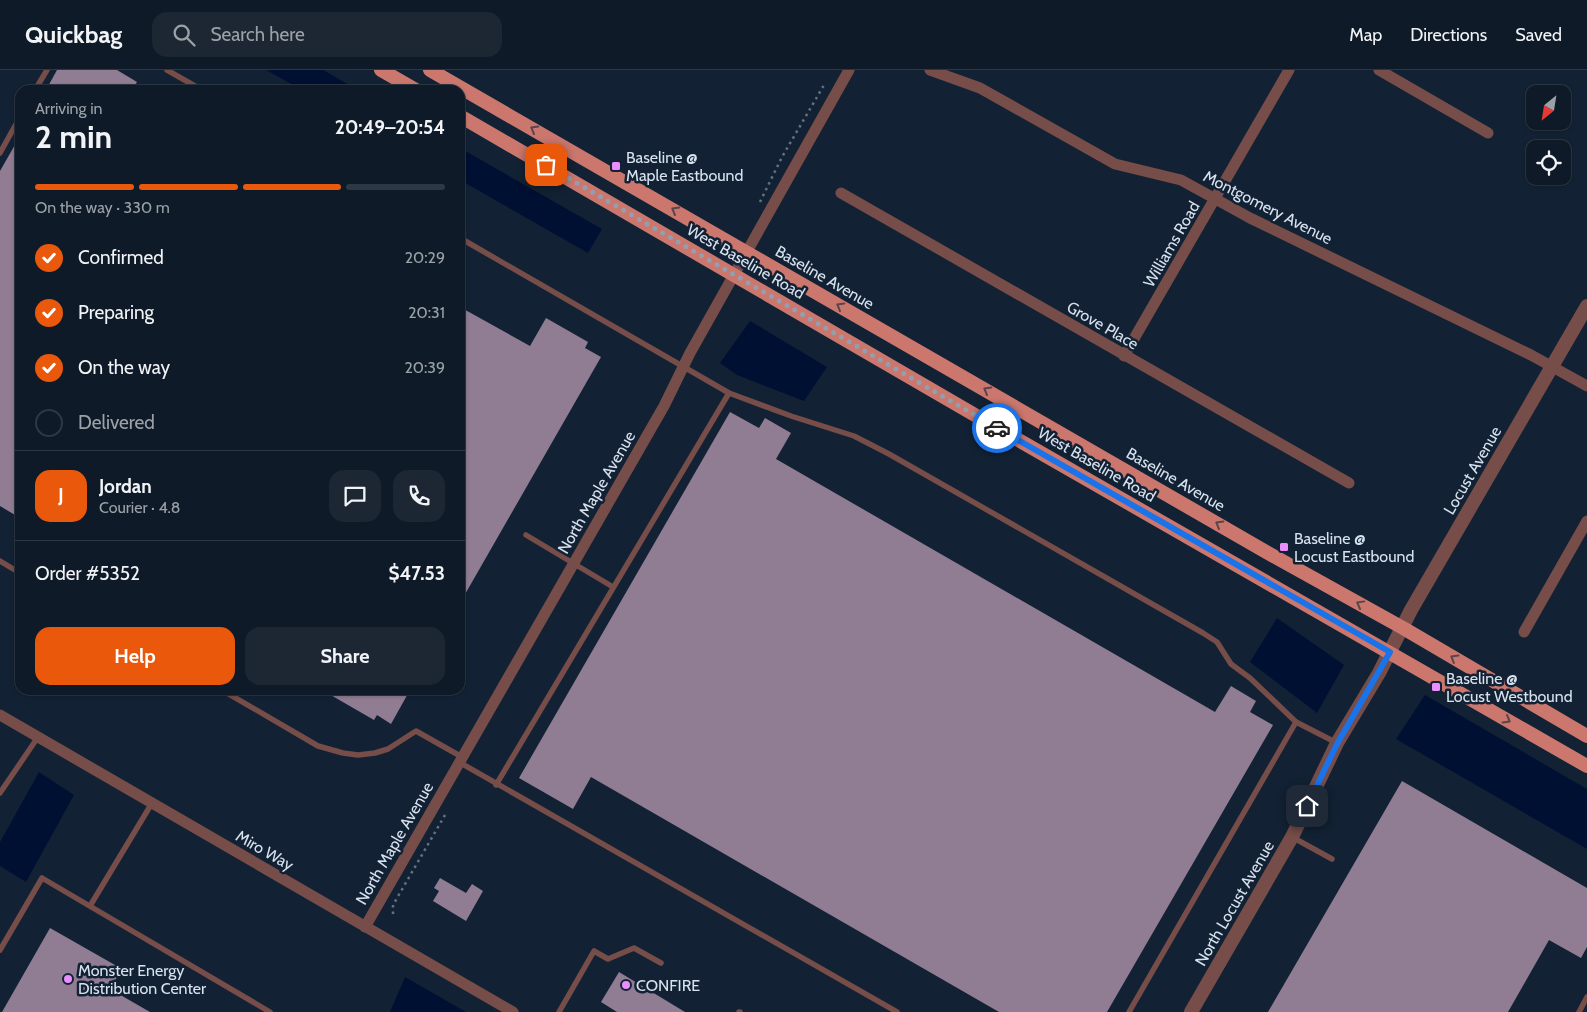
<!DOCTYPE html>
<html lang="en">
<head>
<meta charset="utf-8">
<style>
	body { margin:0; font-family:Cabin,sans-serif; background:#1c2733; color:#f1f3f6; height:100vh; display:flex; flex-direction:column; font-size:19px; white-space:nowrap }
	* { box-sizing:border-box; margin:0 }
	p { font-size:16px; color:#9ba1a7 }
	.icon { flex:none; width:28px; height:28px; fill:none; stroke:currentColor; stroke-width:2; stroke-linecap:round; stroke-linejoin:round }
	.map { position:relative; flex:1; overflow:hidden }
	.sheet { position:absolute; left:15px; top:15px; width:450px; height:610px; display:flex; flex-direction:column; background:#0e1a27; border-radius:15px; box-shadow:0 1px 4px #0004,0 0 0 1px #2e3844 }
	.sheet>* { flex:none }
	.needle { width:32px; rotate:210deg }
	.buttons { position:absolute; left:1526px; top:15px; display:grid; gap:10px }
	.buttons a { display:grid; place-items:center; width:45px; height:45px; border-radius:10px; background:#0e1a27; box-shadow:0 1px 4px #0004,0 0 0 1px #2e3844; font-size:25px }
	.pin { position:absolute; display:grid; place-items:center; width:42px; height:42px; color:#fff; margin:-21px; border-radius:10px; box-shadow:0 2px 8px #0006 }
	.courier { position:absolute; display:grid; place-items:center; width:50px; height:50px; margin:-25px; border:4px solid #1a73e8; border-radius:50%; background:#fff; color:#222; box-shadow:0 1px 6px #0007 }
	.headline em { font-style:normal; font-weight:700 }
	.headline div { display:flex; flex-direction:column-reverse }
	.headline { display:flex; align-items:center; justify-content:space-between; height:85px; padding:0 20px }
	h1 { font-size:32px; font-weight:700; line-height:38px }
	.bar { display:grid; grid-template-columns:repeat(4,1fr); gap:8px 5px; align-content:center; height:60px; padding:0 20px }
	.bar i { height:6px; border-radius:4px; background:#2e3844 }
	.bar .active { background:#ea580c }
	.bar p { grid-column:span 4 }
	.line { display:flex; align-items:center; gap:12px; padding:0 20px; border-top:1px solid #2e3844 }
	.line div { flex:1 }
	.round { display:grid; place-items:center; flex:none; width:52px; height:52px; border-radius:15px; background:#1c2733 }
	ol { padding:0 20px; list-style:none }
	li { display:flex; align-items:center; gap:15px; height:55px }
	li p { margin-inline-start:auto }
	li .icon { padding:5px; border-radius:50%; background:#ea580c; color:#fff; stroke-width:4 }
	li:last-child { color:#9ba1a7 }
	li i { width:28px; height:28px; border:2px solid #2e3844; border-radius:50% }
	.button { display:flex; gap:10px; margin-top:auto; padding:10px 20px }
	.button a { flex:1; height:58px; border-radius:15px; background:#ea580c; color:#fff; font-size:20px; font-weight:700; line-height:58px; text-align:center }
	.button a+a { background:#1c2733; color:#f1f3f6 }
	header { display:flex; align-items:center; gap:30px; box-sizing:border-box; height:70px; padding:0 25px; background:#0e1a27; border-bottom:1px solid #2e3844 }
	header strong { font-size:24px }
	nav { display:flex; gap:28px; margin-inline-start:auto; font-size:18px }
	.search { width:350px; height:45px; background:#1c2733; display:flex; align-items:center; gap:12px; box-sizing:border-box; padding:0 18px; border-radius:15px; color:#9ba1a7; font-size:19px }
	.map>svg:first-child { display:block }
</style>
</head>
<body>
<header>
<strong>Quickbag</strong>
<div class="search"><svg class="icon" aria-label="search" viewBox="0 0 24 24"><circle cx="10" cy="10" r="6"/><path d="M15 15l6 6"/></svg>Search here</div>
<nav><a>Map</a><a>Directions</a><a>Saved</a></nav>
</header>
<div class="map">
<svg width="1587" height="942" viewBox="0 0 1587 942">
	<rect width="100%" height="100%" fill="#122234"/>
	<g fill="#001032">
		<path d="M266,0H323L358,20H302Z"/>
		<path d="M460,78L602,159L588,183L460,110Z"/>
		<path d="M750,251L827,297L804,331L737,305L720,293Z"/>
		<path d="M1277,548L1344,595L1317,643L1250,592Z"/>
		<path d="M1425,625L1587,719V779L1396,669Z"/>
		<path d="M39,702L74,725L26,812L0,796V772Z"/>
		<path d="M405,907L466,942H390Z"/>
	</g>
	<g fill="#907c93">
		<path d="M57,0H117L137,12L132,20H46Z"/>
		<path d="M20,66V448L0,436V101Z"/>
		<path d="M460,237L530,276L546,248L588,272L585,278L601,287L460,533Z"/>
		<path d="M730,342L759,358L765,348L791,363L776,389L1215,642L1231,616L1256,631L1250,642L1273,655L1107,942H999L591,707L573,739L519,708Z"/>
		<path d="M322,620H410L391,654L377,645L374,650Z"/>
		<path d="M1402,711L1587,818V877L1581,888L1549,870L1508,942H1268Z"/>
		<path d="M440,808L466,823L472,814L483,821L466,851L433,831L439,821L434,818Z"/>
		<path d="M50,858L122,899L110,919L150,942H2Z"/>
		<path d="M619,902L685,942H617L601,932Z"/>
	</g>
	<g fill="none" stroke-linecap="round" stroke-linejoin="round">
		<g stroke="#637180" stroke-width="2.5" stroke-dasharray="2.5 4" stroke-linecap="butt">
			<path d="M760,132L782,87L824,15"/>
			<path d="M393,844V835L445,745"/>
		</g>
		<g stroke="#764d48" stroke-width="5.5">
			<path d="M167,0L202,20"/>
			<path d="M35,20L47,0"/>
			<path d="M0,83L20,47"/>
			<path d="M460,168L729,323L791,346L854,366L889,384L1203,563L1217,572L1231,594L1250,608L1296,652"/>
			<path d="M526,465L613,517"/>
			<path d="M0,491L20,503"/>
			<path d="M222,620L318,676L343,683L358,685L375,683L388,679L416,661L462,687"/>
			<path d="M459,692L897,942"/>
			<path d="M496,715L729,323"/>
			<path d="M0,723L38,667"/>
			<path d="M1292,767L1332,789"/>
			<path d="M90,836L152,733"/>
			<path d="M0,880L42,808L270,942"/>
			<path d="M559,942L594,881L608,889L634,878L661,893"/>
			<path d="M739,942H740"/>
			<path d="M1129,942L1296,652L1337,673"/>
			<path d="M1579,942L1587,927"/>
		</g>
		<g stroke="#764d48" stroke-width="11">
			<path d="M930,0L980,18L1115,94L1181,110L1250,148L1531,285L1587,316"/>
			<path d="M1379,0L1488,63"/>
			<path d="M841,123L1349,413"/>
			<path d="M1124,286L1289,0"/>
			<path d="M1524,562L1587,451"/>
			<path d="M0,645L513,942"/>
			<path d="M365,857L664,336L690,283L849,0"/>
		</g>
		<path stroke="#764d48" stroke-width="14" d="M1191,942L1292,767L1337,673L1379,603L1411,540L1587,236"/>
		<g stroke="#cb776d" stroke-width="14">
			<path d="M381,0L416,20"/>
			<path d="M430,0L1268,483L1403,558L1587,666"/>
			<path d="M460,46L987,352L1587,696"/>
		</g>
	</g>
	<defs><path id="oneway-chevron" d="M-2-3.5L2.5 0L-2 3.5" fill="none" stroke-width="1.6" stroke-linecap="round" stroke-linejoin="round" transform="scale(1.25)"/></defs>
	<g stroke="#5c444b">
		<use href="#oneway-chevron" transform="translate(534 59) rotate(-150)"/>
		<use href="#oneway-chevron" transform="translate(675 140) rotate(-150)"/>
		<use href="#oneway-chevron" transform="translate(840 236) rotate(-150)"/>
		<use href="#oneway-chevron" transform="translate(987 320) rotate(-150)"/>
		<use href="#oneway-chevron" transform="translate(1219 454) rotate(-150)"/>
		<use href="#oneway-chevron" transform="translate(1360 534) rotate(-151)"/>
		<use href="#oneway-chevron" transform="translate(1454 588) rotate(-149)"/>
		<use href="#oneway-chevron" transform="translate(1507 650) rotate(30)"/>
	</g>
	<g fill="none" stroke-linecap="round" stroke-linejoin="round">
		<path stroke="#939fae" stroke-width="5" stroke-dasharray="0 9" d="M546,95L997,358"/>
		<path stroke="#1a73e8" stroke-width="6" d="M997,358L1390,582L1337,674L1307,736"/>
	</g>
	<g fill="#ea8dfd" stroke="#122234" stroke-width="2">
		<rect x="611" y="91" width="10" height="10" rx="2.5"/>
		<rect x="1279" y="472" width="10" height="10" rx="2.5"/>
		<rect x="1431" y="612" width="10" height="10" rx="2.5"/>
		<circle cx="68" cy="909" r="5"/>
		<circle cx="626" cy="915" r="5"/>
	</g>
	<g text-anchor="middle" stroke-width="5" stroke-linejoin="round" paint-order="stroke">
		<g font-size="16" fill="#d8e2ef" stroke="#122234" text-anchor="start">
			<text x="626" y="93">Baseline @<tspan x="626" dy="18">Maple Eastbound</tspan></text>
			<text x="1294" y="474">Baseline @<tspan x="1294" dy="18">Locust Eastbound</tspan></text>
			<text x="1446" y="614">Baseline @<tspan x="1446" dy="18">Locust Westbound</tspan></text>
			<text x="78" y="906">Monster Energy<tspan x="78" dy="18">Distribution Center</tspan></text>
			<text x="636" y="921">CONFIRE</text>
		</g>
		<g font-size="16" fill="#d8e2ef" stroke="#122234">
			<text transform="translate(1268 137) rotate(27)" y="6">Montgomery Avenue</text>
			<text transform="translate(1171 174) rotate(-60)" y="6">Williams Road</text>
			<text transform="translate(746 191) rotate(30)" y="6">West Baseline Road</text>
			<text transform="translate(825 207) rotate(30)" y="6">Baseline Avenue</text>
			<text transform="translate(1103 255) rotate(30)" y="6">Grove Place</text>
			<text transform="translate(1097 394) rotate(30)" y="6">West Baseline Road</text>
			<text transform="translate(1472 400) rotate(-60)" y="6">Locust Avenue</text>
			<text transform="translate(1176 409) rotate(30)" y="6">Baseline Avenue</text>
			<text transform="translate(596 422) rotate(-60)" y="6">North Maple Avenue</text>
			<text transform="translate(394 773) rotate(-60)" y="6">North Maple Avenue</text>
			<text transform="translate(265 780) rotate(30)" y="6">Miro Way</text>
			<text transform="translate(1234 833) rotate(-60)" y="6">North Locust Avenue</text>
		</g>
	</g>
</svg>
<div class="buttons">
<a><svg class="needle" viewBox="-14 -14 28 28"><path d="M0-13l5 13h-10z" fill="#e53935"/><path d="M0 13l5-13h-10z" fill="#9ba1a7"/></svg></a>
<a><svg class="icon" aria-label="locate" viewBox="0 0 24 24"><circle cx="12" cy="12" r="6"/><path d="M12 2v4M12 18v4M2 12h4M18 12h4"/></svg></a>
</div>
<div class="pin" style="left:546px;top:95px;background:#ea580c"><svg class="icon" aria-label="bag" viewBox="0 0 24 24"><path d="M5 8h14l-1 12H6zM9 8a3 3 0 0 1 6 0"/></svg></div>
<div class="pin" style="left:1307px;top:736px;background:#1f2937"><svg class="icon" aria-label="home" viewBox="0 0 24 24"><path d="M3 11l9-7 9 7M6 9v11h12V9"/></svg></div>
<div class="courier" style="left:997px;top:358px"><svg class="icon" aria-label="car" viewBox="0 0 24 24"><path d="M5 17H2v-5l4-1 3-4h7l3 4 3 1v5h-3M9 17h6M6 11h13"/><circle cx="7" cy="17" r="2"/><circle cx="17" cy="17" r="2"/></svg></div>
<section class="sheet">
<div class="headline"><div><h1>2 min</h1><p>Arriving in</p></div><em>20:49–20:54</em></div>
<div class="bar"><i class="active"></i><i class="active"></i><i class="active"></i><i></i><p>On the way · 330 m</p></div>
<ol>
<li><svg class="icon" aria-label="check" viewBox="0 0 24 24"><path d="M5 12l5 5 9-10"/></svg>Confirmed<p>20:29</p></li>
<li><svg class="icon" aria-label="check" viewBox="0 0 24 24"><path d="M5 12l5 5 9-10"/></svg>Preparing<p>20:31</p></li>
<li><svg class="icon" aria-label="check" viewBox="0 0 24 24"><path d="M5 12l5 5 9-10"/></svg>On the way<p>20:39</p></li>
<li><i></i>Delivered</li>
</ol>
<div class="line" style="height:90px"><b class="round" style="background:#ea580c;color:#fff">J</b><div><b>Jordan</b><p>Courier · 4.8</p></div><a class="round"><svg class="icon" aria-label="chat" viewBox="0 0 24 24"><path d="M4 5h16v11H9l-5 4z"/></svg></a><a class="round"><svg class="icon" aria-label="phone" viewBox="0 0 24 24"><path d="M5 4h4l2 5-3 2q2 4 5 5l2-3 5 2v4C11 20 4 13 5 4z"/></svg></a></div>
<div class="line" style="height:65px"><div>Order #5352</div><b>$47.53</b></div>
<div class="button"><a>Help</a><a>Share</a></div>
</section>
</div>
</body>
</html>
